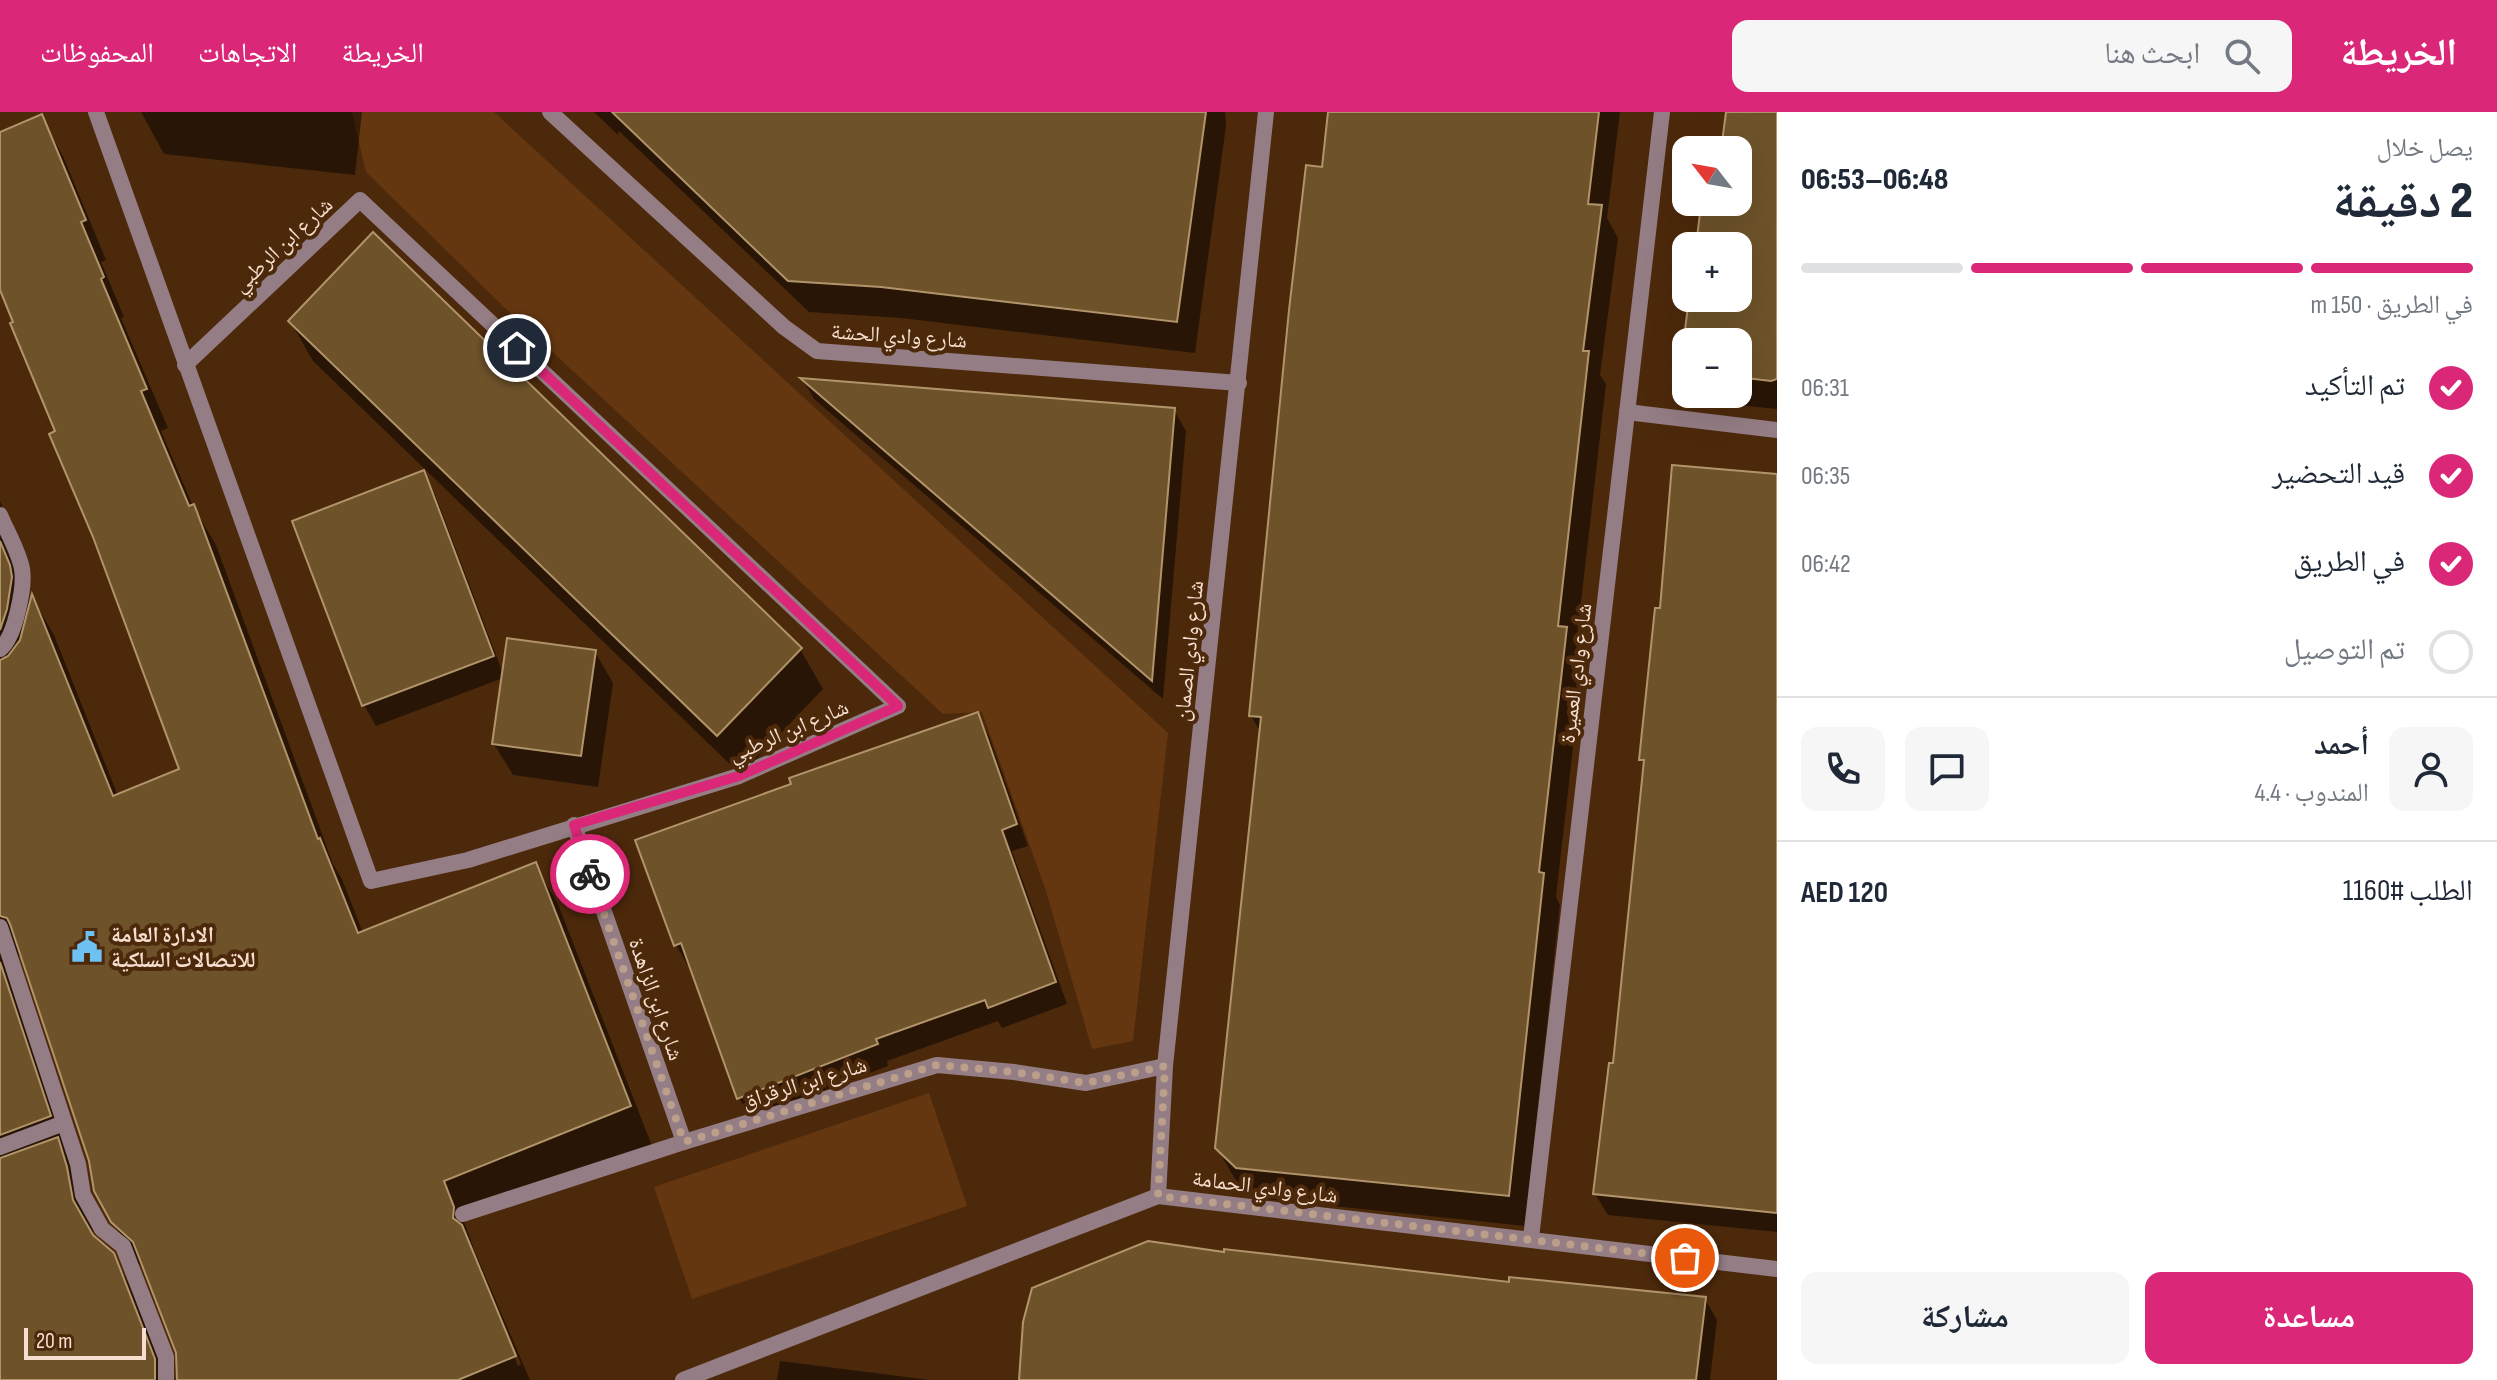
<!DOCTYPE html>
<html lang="ar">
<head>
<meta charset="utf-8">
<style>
	body { margin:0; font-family:"Sofia Sans Condensed","Noto Naskh Arabic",sans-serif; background:#f6f6f7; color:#1f2937; direction:rtl; height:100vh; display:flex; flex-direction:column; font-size:30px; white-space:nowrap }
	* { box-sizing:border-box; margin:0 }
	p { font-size:26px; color:#747a83 }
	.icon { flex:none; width:44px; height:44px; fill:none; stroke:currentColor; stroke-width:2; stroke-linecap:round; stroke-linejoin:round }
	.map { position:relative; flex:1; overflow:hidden; direction:ltr }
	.sheet { display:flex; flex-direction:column; background:#fff; width:720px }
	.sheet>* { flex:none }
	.needle { width:52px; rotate:301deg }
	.tools { position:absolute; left:1672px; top:24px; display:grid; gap:16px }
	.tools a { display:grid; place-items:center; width:80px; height:80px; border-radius:16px; background:#fff; box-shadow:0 8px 32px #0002; font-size:40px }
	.scale { position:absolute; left:24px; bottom:20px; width:122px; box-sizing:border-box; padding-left:8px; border:4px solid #f6dfcf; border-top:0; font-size:22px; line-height:28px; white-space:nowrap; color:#f6dfcf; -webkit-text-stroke:6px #4d290b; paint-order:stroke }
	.pin { position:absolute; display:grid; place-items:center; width:68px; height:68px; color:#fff; margin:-34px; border:4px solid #fff; border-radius:50%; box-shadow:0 2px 8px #0007 }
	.courier { position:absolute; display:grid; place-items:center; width:80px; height:80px; margin:-40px; border:6px solid #db2777; border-radius:50%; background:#fff; color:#222; box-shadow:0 2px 10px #0007 }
	.overview em { font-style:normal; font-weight:800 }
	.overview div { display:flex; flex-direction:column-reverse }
	.overview { display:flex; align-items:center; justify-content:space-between; height:136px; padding:0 24px }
	h1 { font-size:52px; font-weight:800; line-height:60px }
	.bar { display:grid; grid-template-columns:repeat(4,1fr); gap:12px 8px; align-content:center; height:96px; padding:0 24px }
	.bar i { height:10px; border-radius:6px; background:#e0e1e3 }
	.bar .on { background:#db2777 }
	.bar p { grid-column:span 4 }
	.line { display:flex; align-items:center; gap:20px; padding:0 24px; border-top:2px solid #e0e1e3 }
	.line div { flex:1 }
	.round { display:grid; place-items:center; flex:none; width:84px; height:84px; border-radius:16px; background:#f6f6f7 }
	ol { padding:0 24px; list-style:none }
	li { display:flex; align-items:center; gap:24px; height:88px }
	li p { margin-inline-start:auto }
	li .icon { padding:8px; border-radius:50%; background:#db2777; color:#fff; stroke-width:4 }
	li:last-child { color:#747a83 }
	li i { width:44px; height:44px; border:4px solid #e0e1e3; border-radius:50% }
	.primary-button { display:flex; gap:16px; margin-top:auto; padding:16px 24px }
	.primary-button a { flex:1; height:92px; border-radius:16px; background:#db2777; color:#fff; font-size:32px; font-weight:800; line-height:92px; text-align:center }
	.primary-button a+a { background:#f6f6f7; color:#1f2937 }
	header { display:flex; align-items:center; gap:48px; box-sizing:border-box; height:112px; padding:0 40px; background:#db2777; color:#fff }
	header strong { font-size:38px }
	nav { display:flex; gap:44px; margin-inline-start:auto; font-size:28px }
	.search { width:560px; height:72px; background:#f6f6f7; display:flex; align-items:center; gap:20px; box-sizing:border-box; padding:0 28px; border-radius:16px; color:#747a83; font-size:30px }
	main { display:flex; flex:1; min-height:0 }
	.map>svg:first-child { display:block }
</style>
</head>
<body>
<header>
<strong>الخريطة</strong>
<div class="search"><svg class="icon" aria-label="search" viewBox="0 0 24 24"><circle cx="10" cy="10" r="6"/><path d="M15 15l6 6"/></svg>ابحث هنا</div>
<nav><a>الخريطة</a><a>الاتجاهات</a><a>المحفوظات</a></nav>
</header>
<main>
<section class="sheet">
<div class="overview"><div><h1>2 دقيقة</h1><p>يصل خلال</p></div><em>06:48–06:53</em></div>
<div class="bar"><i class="on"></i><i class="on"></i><i class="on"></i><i></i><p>في الطريق · 150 m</p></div>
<ol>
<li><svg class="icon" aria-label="check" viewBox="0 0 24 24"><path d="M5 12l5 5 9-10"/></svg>تم التأكيد<p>06:31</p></li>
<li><svg class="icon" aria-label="check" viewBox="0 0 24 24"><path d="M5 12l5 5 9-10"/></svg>قيد التحضير<p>06:35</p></li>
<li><svg class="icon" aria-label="check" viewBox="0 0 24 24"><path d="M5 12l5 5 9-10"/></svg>في الطريق<p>06:42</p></li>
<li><i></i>تم التوصيل</li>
</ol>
<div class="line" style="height:144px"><a class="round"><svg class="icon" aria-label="person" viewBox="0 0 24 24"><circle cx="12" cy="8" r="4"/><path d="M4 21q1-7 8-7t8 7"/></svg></a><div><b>أحمد</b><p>المندوب · 4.4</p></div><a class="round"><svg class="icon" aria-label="chat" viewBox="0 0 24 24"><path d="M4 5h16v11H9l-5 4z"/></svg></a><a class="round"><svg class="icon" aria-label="phone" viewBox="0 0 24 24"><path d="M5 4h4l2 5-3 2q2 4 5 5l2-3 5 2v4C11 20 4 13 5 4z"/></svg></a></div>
<div class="line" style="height:104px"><div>الطلب #1160</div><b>AED 120</b></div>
<div class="primary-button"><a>مساعدة</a><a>مشاركة</a></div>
</section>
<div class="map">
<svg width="1777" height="1268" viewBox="0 0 1777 1268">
	<rect width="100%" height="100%" fill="#4d290b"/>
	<g fill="#653710">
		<path d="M352,0H494L1168,621L1133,929L1092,937L1046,779L982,600L943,602L504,195L366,60Z"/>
		<path d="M929,981L967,1094L692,1187L654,1075Z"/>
	</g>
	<g fill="#0007" fill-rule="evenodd">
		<path d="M141,0H362L355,63L164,42Z"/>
		<path d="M594,0H1225L1226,14L1195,241L901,206L809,200L619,19L618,23Z"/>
		<path d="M1330,0H1620L1607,106L1618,126L1600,263L1606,272L1576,534L1583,548L1556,785L1560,793L1525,1114L1255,1086L1235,1067L1217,1036L1262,623L1251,604Z"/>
		<path d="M1728,0H1777V297L1700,289L1697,282H1738V230H1686V264L1682,257L1691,186H1738V134H1698L1717,97L1718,90H1738V38H1723Z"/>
		<path d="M41,5L63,44L106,148L101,150L124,205L121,206L168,316L161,319L193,394L216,433L333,752L342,767L363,821L535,753L558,792L652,1034L464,1109L475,1140L530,1268H179L178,1241L147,1159L135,1149L95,1079L90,1048L23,843L13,847L72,1043L67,1045L79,1066L89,1096L94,1127L112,1142L135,1182L169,1268H0V389L17,432L12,436L11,447L32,494L33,487L54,523L118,684L181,658L58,320L0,173V22ZM471,1133L521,1252L518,1254L468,1134Z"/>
		<path d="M290,209L800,537L823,577L741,663L313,249Z"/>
		<path d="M803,268L1174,298L1186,319L1163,587L814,287Z"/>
		<path d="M423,361L435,382L504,564L595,540L613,571L598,675L513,663L494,632L503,566L376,614L364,593L294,411Z"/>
		<path d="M1777,364V1120L1608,1103L1595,1082L1615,954L1646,655L1641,647L1661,498Z"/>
		<path d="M977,603L989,624L1028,734L1012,739L1067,892L1002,916L998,909L887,949L888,954L751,1007L739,986L691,853L688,854L676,833L793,673Z"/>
		<path d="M1225,1142L1511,1172L1705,1187L1717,1208L1710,1268H1022Z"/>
		<path d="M780,1249L930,1268H777Z"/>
	</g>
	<g fill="#6e532a" stroke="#b1946a" stroke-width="2">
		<path d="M612,0H1206L1177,210L881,175L788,169Z"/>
		<path d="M1328,0H1599L1588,92L1602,93L1583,239H1589L1558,514L1567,515L1539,760L1544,761L1509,1084L1236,1056L1215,1036L1261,605L1249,604L1289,198L1306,53L1322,55Z"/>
		<path d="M1726,0H1777V267L1771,269L1738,265V230H1686V259L1680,258L1689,186H1738V134H1696L1701,93L1715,95L1716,90H1738V38H1721Z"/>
		<path d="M42,2L86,108L81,110L104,165L101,167L147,277L141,279L189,394L194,392L318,727L320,726L358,821L536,750L631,994L444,1069L454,1095L453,1106L462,1113L516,1244L458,1268H177L176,1241L133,1130L111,1110L94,1079L89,1049L10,812L7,806L0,804V548L8,544L20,528L32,482L113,684L179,657L93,425L49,322L55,319L10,211L13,210L0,178V20Z"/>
		<path d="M373,120L802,536L717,624L288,209Z"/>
		<path d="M800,266L1175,296L1152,569Z"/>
		<path d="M1672,353L1777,362V1101L1593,1082L1609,951H1613L1644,648H1639L1655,496H1660Z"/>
		<path d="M424,358L494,544L362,594L292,409Z"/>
		<path d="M0,429L10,453L12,465L7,497L0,518Z"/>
		<path d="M507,526L596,538L581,644L492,632Z"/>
		<path d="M978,600L1017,712L1002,718L1056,870L988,896L985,888L876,927L878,932L737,987L681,831L674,834L635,728L791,672L789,666Z"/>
		<path d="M0,850L51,1004L0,1023Z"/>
		<path d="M58,1025L67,1055L73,1088L93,1123L114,1141L155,1247V1268H0V1046Z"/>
		<path d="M1148,1129L1224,1140V1137L1509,1170V1165L1706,1185L1696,1268H1019L1023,1210L1032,1176Z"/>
	</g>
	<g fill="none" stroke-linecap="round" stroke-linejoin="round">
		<g stroke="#947d84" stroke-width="16">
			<path d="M0,403C7,420 19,440 22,457C25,475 15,526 0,537"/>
			<path d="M0,815L78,1052L83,1083L102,1117L123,1134L166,1245V1268"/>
			<path d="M0,1035L64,1011"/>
		</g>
		<g stroke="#947d84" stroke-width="16">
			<path d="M96,0L371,769L468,748L739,664L898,594L360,88L185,253"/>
			<path d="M550,0L784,215L817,239L1239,271"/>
			<path d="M1627,300L1777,318"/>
			<path d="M574,713L684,1030"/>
			<path d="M1158,1084L1165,954L1266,0"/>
			<path d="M463,1102L684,1030L937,953L1014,960L1086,971L1165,954"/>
			<path d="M1531,1126L1662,0"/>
			<path d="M683,1268L1158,1084L1777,1157"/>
		</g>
	</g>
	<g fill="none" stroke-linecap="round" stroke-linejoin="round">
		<path stroke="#bb9f8a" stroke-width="8" stroke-dasharray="0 14.4" d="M590,762L684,1030L937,953L1014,960L1086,971L1165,954L1158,1084L1685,1146"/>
		<path stroke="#db2777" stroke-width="10" d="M517,236L898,594L739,664L574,713L590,762"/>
	</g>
	<defs>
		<symbol id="civic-bare" viewBox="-9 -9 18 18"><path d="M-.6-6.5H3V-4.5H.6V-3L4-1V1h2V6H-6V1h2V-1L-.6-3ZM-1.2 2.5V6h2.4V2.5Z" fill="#6ec2f3" stroke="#4d290b" stroke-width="2.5" paint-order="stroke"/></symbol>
	</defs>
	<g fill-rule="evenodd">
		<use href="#civic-bare" x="65" y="813" width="44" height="44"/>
	</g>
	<g text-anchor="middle" stroke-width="8" stroke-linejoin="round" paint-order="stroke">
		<g font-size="22" fill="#f6dfcf" stroke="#4d290b">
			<text transform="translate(282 132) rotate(-43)" y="8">شارع ابن الرطبي</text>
			<text transform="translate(899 223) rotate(4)" y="8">شارع وادي الحشة</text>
			<text transform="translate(1188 539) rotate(-84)" y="8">شارع وادي الصمان</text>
			<text transform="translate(1575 561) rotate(-83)" y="8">شارع وادي العميرة</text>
			<text transform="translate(788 618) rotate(-23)" y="8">شارع ابن الرطبي</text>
			<text transform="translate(657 887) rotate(71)" y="8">شارع ابن الزاهدة</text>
			<text transform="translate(804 970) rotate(-17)" y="8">شارع ابن الرقراق</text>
			<text transform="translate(1265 1074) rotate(7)" y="8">شارع وادي الحمامة</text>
		</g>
		<g font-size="22" font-weight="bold" fill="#f6dfcf" stroke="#4d290b" text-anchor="start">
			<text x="111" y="830">الادارة العامة<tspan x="111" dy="25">للاتصالات السلكية</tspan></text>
		</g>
	</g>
</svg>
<div class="tools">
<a><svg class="needle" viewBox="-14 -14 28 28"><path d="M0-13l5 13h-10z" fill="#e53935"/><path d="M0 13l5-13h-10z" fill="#747a83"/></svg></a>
<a>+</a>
<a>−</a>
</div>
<div class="scale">20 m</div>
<div class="pin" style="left:1685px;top:1146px;background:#ea580c"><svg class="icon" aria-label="bag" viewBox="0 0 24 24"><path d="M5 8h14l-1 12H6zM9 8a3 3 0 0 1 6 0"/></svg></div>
<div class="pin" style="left:517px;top:236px;background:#1f2937"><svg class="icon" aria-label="home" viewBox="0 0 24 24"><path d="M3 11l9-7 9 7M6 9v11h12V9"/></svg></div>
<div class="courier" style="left:590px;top:762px"><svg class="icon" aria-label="bike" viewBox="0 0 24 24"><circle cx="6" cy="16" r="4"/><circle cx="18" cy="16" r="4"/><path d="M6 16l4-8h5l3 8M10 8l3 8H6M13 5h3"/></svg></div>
</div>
</main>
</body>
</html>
